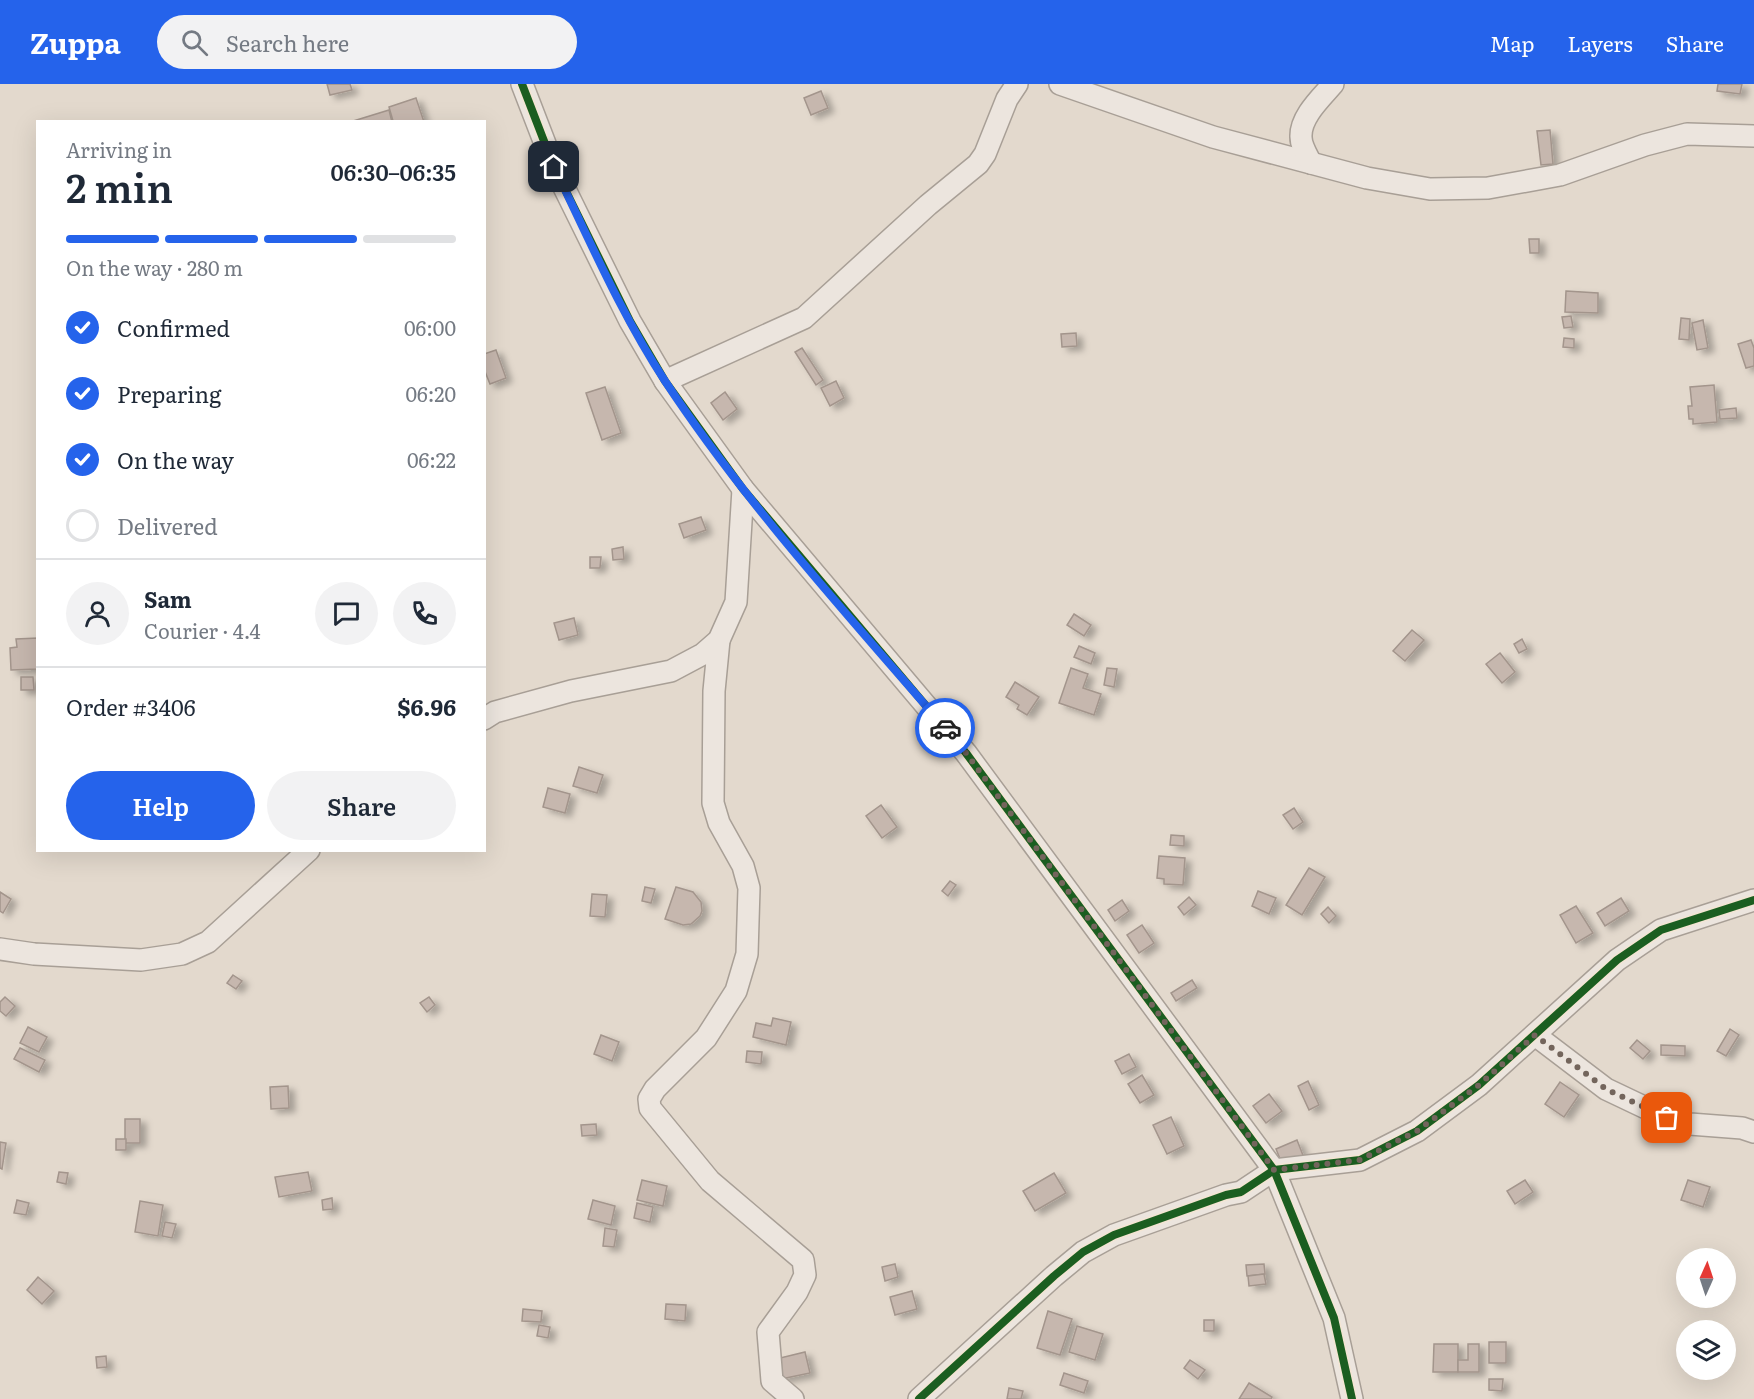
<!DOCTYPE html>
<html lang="en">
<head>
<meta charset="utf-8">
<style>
	body { margin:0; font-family:Literata,serif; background:#f2f2f3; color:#1f2937; height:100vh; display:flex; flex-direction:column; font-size:22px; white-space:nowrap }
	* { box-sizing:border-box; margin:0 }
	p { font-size:20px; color:#747a83 }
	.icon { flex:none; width:33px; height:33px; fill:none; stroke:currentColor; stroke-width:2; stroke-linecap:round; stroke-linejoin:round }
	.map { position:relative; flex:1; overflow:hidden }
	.sheet { position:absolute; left:36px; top:36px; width:450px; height:732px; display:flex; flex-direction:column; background:#fff; border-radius:0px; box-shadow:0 6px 24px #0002 }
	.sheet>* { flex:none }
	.needle { width:39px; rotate:3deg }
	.buttons { position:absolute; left:1676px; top:1164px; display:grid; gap:12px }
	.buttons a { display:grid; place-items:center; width:60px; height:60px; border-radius:50%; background:#fff; box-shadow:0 6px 24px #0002; font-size:30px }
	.pin { position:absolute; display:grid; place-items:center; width:51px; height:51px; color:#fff; margin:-26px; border-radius:12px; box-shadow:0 3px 9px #0006 }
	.courier { position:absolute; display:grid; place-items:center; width:60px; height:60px; margin:-30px; border:4px solid #2563eb; border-radius:50%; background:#fff; color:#222; box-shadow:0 2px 8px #0007 }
	.summary em { font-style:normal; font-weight:600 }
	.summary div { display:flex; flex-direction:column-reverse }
	.summary { display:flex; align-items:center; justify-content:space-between; height:102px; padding:0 30px }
	h1 { font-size:39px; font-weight:600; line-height:45px }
	.bar { display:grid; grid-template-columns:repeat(4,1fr); gap:9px 6px; align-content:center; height:72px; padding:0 30px }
	.bar i { height:8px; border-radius:4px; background:#e0e1e3 }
	.bar .selected { background:#2563eb }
	.bar p { grid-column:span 4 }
	.line { display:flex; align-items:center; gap:15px; padding:0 30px; border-top:2px solid #e0e1e3 }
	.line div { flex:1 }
	.round { display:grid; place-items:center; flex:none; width:63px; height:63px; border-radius:32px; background:#f2f2f3 }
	ol { padding:0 30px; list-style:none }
	li { display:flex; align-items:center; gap:18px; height:66px }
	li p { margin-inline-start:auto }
	li .icon { padding:6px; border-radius:50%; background:#2563eb; color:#fff; stroke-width:4 }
	li:last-child { color:#747a83 }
	li i { width:33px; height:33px; border:3px solid #e0e1e3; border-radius:50% }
	.primary-button { display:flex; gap:12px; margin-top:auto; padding:12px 30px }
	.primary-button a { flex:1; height:69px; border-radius:36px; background:#2563eb; color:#fff; font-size:24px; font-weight:600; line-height:69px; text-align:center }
	.primary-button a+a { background:#f2f2f3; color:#1f2937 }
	header { display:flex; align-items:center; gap:36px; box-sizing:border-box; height:84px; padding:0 30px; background:#2563eb; color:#fff }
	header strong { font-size:28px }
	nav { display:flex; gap:33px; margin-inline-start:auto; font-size:21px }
	.search { width:420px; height:54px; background:#f2f2f3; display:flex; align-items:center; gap:15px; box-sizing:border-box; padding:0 21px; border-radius:33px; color:#747a83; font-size:22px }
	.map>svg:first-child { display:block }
</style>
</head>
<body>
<header>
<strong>Zuppa</strong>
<div class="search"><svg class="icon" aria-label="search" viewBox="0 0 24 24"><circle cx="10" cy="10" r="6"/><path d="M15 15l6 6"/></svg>Search here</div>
<nav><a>Map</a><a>Layers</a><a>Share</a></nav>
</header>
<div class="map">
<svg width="1754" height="1315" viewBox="0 0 1754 1315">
	<defs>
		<filter id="shadow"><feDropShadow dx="6" dy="4" stdDeviation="3" flood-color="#0004"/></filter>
	</defs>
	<rect width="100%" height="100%" fill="#e3d9cd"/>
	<g fill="#c6b7ae" stroke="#a3958c" stroke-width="1.5" filter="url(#shadow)">
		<path d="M327,0H350L352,6L330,11Z"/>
		<path d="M1718,0H1742L1740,10L1717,7Z"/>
		<path d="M821,7L828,24L811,31L804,14Z"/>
		<path d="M416,14L424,38L393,37L389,23Z"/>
		<path d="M389,26L392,38H350Z"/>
		<path d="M1550,46L1553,80L1541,81L1537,47Z"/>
		<path d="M1529,155H1539V169H1530Z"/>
		<path d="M1566,207L1598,209V229L1565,228Z"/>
		<path d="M1571,232L1573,243L1564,244L1562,233Z"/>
		<path d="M1681,234L1690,235L1689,256L1679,255Z"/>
		<path d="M1703,236L1708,264L1697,266L1692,239Z"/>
		<path d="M1076,249L1077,262L1062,263L1061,250Z"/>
		<path d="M1564,254L1574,255V264L1563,263Z"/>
		<path d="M1751,256L1754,264V282L1746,284L1738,260Z"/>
		<path d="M802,264L823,296L816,301L795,268Z"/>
		<path d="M496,266L506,294L490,300L484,285V270Z"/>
		<path d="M836,297L844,314L830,322L821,304Z"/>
		<path d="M1714,301L1717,338L1693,340V335H1689L1688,322H1692L1690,303Z"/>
		<path d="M605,303L621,349L602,356L586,309Z"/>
		<path d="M725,308L737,325L723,336L711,319Z"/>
		<path d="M1736,324L1737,334L1720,335L1719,326Z"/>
		<path d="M701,433L706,446L684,454L679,440Z"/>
		<path d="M623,463L624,475L613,476L612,465Z"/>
		<path d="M590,473H601L600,484H590Z"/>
		<path d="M1074,530L1091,541L1084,552L1067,541Z"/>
		<path d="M574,534L578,551L559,556L554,539Z"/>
		<path d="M1412,546L1424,556L1405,577L1393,567Z"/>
		<path d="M38,554V585L11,586L10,564L17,563L16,555Z"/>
		<path d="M1522,555L1527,565L1519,569L1514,560Z"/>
		<path d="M1079,562L1095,569L1091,580L1074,573Z"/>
		<path d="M1500,569L1515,588L1502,599L1486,580Z"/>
		<path d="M1071,584L1088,590L1083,604L1101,610L1094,631L1059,619Z"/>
		<path d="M1107,584L1117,585L1114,603L1104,601Z"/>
		<path d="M21,593H33L34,606H21Z"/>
		<path d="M1015,598L1039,613L1027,631L1017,625L1019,621L1006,613Z"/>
		<path d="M579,683L603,691L597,709L573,702Z"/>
		<path d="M548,704L570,710L565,729L543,723Z"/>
		<path d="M881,721L897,743L882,754L866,732Z"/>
		<path d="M1294,724L1303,738L1293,745L1283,731Z"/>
		<path d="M1171,751L1184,752V762L1170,761Z"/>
		<path d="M1159,772L1185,774L1183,801L1164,800V795L1157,794Z"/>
		<path d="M1309,784L1325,793L1302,831L1286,821Z"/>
		<path d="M950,797L956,801L948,812L942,807Z"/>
		<path d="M645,803L655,805L651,819L642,817Z"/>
		<path d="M676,803L693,808L701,818L702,827L700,832L691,840L683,841L665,835Z"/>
		<path d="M1258,807L1276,814L1269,830L1252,822Z"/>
		<path d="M0,808L11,815L3,829L0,827Z"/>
		<path d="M592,810L607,811L605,833L590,832Z"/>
		<path d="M1189,813L1196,821L1184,831L1178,823Z"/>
		<path d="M1621,814L1629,827L1605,842L1597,829Z"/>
		<path d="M1122,816L1129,827L1115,837L1108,826Z"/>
		<path d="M1576,822L1593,849L1576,859L1560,831Z"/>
		<path d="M1328,823L1336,832L1329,839L1321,830Z"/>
		<path d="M1142,841L1154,859L1139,869L1127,851Z"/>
		<path d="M233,891L242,897L236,905L227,899Z"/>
		<path d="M1192,896L1197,904L1176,917L1171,909Z"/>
		<path d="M5,913L15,922L6,932L0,927V918Z"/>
		<path d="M429,913L435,921L427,928L420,919Z"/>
		<path d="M773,934L791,938L786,961L753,953L756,939L771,942Z"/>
		<path d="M28,943L47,953L39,968L20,959Z"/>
		<path d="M1730,945L1739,951L1726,972L1717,967Z"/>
		<path d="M601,951L619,958L612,977L594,970Z"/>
		<path d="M1637,956L1650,967L1643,975L1630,964Z"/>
		<path d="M1661,961L1685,962V972L1661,971Z"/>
		<path d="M20,964L45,976L39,988L14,975Z"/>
		<path d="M747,967L762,968L761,980L746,978Z"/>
		<path d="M1129,970L1136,983L1122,990L1115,977Z"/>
		<path d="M1142,991L1154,1011L1140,1019L1128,1000Z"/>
		<path d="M1308,997L1319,1021L1309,1026L1298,1002Z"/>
		<path d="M1560,998L1579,1011L1564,1033L1545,1020Z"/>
		<path d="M288,1002L289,1024L271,1025L270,1003Z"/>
		<path d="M1269,1010L1282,1027L1266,1039L1253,1022Z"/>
		<path d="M1171,1033L1184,1062L1167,1070L1153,1041Z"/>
		<rect x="125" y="1035" width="15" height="24"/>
		<path d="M596,1040L597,1051L582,1052L581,1041Z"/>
		<rect x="116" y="1055" width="10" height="11"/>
		<path d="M1297,1056L1304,1074L1283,1082L1276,1065Z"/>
		<path d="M0,1058L6,1059L2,1085L0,1084Z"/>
		<path d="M59,1088L68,1089L66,1100L57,1098Z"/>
		<path d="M308,1088L312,1107L279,1113L275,1093Z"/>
		<path d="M1054,1089L1066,1109L1035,1127L1023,1107Z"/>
		<path d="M642,1096L667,1102L663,1122L637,1116Z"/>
		<path d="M1525,1096L1533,1108L1515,1120L1507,1107Z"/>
		<path d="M1688,1096L1710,1103L1703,1123L1681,1116Z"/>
		<path d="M332,1114L333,1125L323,1126L322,1116Z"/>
		<path d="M17,1116L29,1119L26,1131L14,1129Z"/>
		<path d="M593,1116L615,1122L611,1141L588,1135Z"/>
		<path d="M140,1117L163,1121L158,1152L135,1148Z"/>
		<path d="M637,1119L653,1123L650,1138L634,1134Z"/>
		<path d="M165,1138L176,1140L172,1154L162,1152Z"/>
		<path d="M605,1144L617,1146L614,1163L603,1162Z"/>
		<path d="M895,1180L898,1193L885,1197L882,1183Z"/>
		<path d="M1264,1180L1265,1190L1247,1192L1246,1181Z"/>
		<path d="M1264,1190L1266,1200L1249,1202L1248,1192Z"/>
		<path d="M38,1193L54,1207L42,1220L27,1206Z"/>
		<path d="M912,1207L917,1225L895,1231L890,1213Z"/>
		<path d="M666,1220L686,1221L685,1237L665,1235Z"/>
		<path d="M523,1225L542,1227L541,1238L522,1237Z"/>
		<path d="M1048,1227L1072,1235L1060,1271L1037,1264Z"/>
		<rect x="1204" y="1236" width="10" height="11"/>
		<path d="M539,1241L550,1243L548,1254L537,1252Z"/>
		<path d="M1077,1242L1103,1250L1095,1276L1069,1268Z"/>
		<rect x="1489" y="1258" width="17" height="21"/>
		<path d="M1434,1260H1458V1288H1433Z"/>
		<path d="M1468,1260H1479V1288H1458V1276H1468Z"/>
		<path d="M805,1268L810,1289L781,1295L776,1275Z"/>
		<path d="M106,1272L107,1283L97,1284L96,1273Z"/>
		<path d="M1190,1276L1205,1286L1198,1295L1184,1284Z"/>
		<path d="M1064,1289L1088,1297L1084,1309L1060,1301Z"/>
		<path d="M1489,1295H1503L1502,1307L1489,1306Z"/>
		<path d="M1249,1299L1272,1313L1271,1315H1239Z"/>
		<path d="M1009,1304L1023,1307L1021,1315H1007Z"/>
	</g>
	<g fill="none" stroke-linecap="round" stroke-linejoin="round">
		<defs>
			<g id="minor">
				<path d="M522,0L554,83L630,237L665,297L743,405L966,669L1274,1086L1334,1234L1352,1315"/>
				<path d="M1060,0L1213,53L1367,94L1430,105L1488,104L1560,91L1645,61L1687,50L1754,52"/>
				<path d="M1311,79C1307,71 1301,62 1301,53C1300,33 1321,14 1333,0"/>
				<path d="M665,297L804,234L928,121L978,80L985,70L1007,15L1017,0"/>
				<path d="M719,556L714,607L713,719L719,739L743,782L749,804L747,870L736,907L706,954L655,1005L649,1015L650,1024L710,1097L803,1176L805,1191L797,1208L768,1248L772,1297L793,1315"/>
				<path d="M484,635L495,628L571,607L671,587L703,570L719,556L736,518L743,405"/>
				<path d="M0,865L34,870L141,876L182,870L208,858L309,766"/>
				<path d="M1535,951L1606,1005L1667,1034L1690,1040L1742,1044L1754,1048"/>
				<path d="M919,1315L1054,1192L1083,1168L1114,1151L1226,1111L1241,1108L1274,1086L1360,1076L1417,1047L1479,1001L1617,876L1661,846L1754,816"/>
			</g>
		</defs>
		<use href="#minor" stroke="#a89f96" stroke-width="24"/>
		<use href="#minor" stroke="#ece5de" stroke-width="21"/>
		<defs>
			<g id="cycleway">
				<path d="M522,0L554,83L630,237L665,297L743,405L966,669L1274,1086L1334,1234L1352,1315"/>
				<path d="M919,1315L1054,1192L1083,1168L1114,1151L1226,1111L1241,1108L1274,1086L1360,1076L1417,1047L1479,1001L1617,876L1661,846L1754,816"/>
			</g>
		</defs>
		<use href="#cycleway" stroke="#f4e5d3" stroke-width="11"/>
		<use href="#cycleway" stroke="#1b5e20" stroke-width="8"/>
	</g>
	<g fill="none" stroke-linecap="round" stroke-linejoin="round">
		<path stroke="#73655c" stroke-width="6" stroke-dasharray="0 10.8" d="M945,644L966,669L1274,1086L1360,1076L1417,1047L1479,1001L1535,951L1606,1005L1667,1034"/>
		<path stroke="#2563eb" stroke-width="8" d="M554,83C589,155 621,230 665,297C746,420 849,532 945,644"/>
	</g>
</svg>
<div class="buttons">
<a><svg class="needle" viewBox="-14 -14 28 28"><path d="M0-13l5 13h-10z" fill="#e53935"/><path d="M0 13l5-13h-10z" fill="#747a83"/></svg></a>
<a><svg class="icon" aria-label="layers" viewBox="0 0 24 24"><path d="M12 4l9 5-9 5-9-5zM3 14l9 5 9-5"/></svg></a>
</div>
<div class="pin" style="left:1667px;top:1034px;background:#ea580c"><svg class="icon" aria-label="bag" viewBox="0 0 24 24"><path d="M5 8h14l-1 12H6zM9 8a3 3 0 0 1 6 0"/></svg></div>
<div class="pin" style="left:554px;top:83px;background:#1f2937"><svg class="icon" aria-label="home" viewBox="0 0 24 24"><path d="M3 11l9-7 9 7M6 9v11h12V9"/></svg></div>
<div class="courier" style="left:945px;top:644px"><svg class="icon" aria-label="car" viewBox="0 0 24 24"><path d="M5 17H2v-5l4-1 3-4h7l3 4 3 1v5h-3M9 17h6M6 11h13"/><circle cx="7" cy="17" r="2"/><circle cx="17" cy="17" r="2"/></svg></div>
<section class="sheet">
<div class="summary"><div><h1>2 min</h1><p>Arriving in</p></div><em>06:30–06:35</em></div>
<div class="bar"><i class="selected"></i><i class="selected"></i><i class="selected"></i><i></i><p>On the way · 280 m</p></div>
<ol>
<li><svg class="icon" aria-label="check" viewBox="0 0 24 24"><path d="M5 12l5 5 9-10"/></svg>Confirmed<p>06:00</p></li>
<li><svg class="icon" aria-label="check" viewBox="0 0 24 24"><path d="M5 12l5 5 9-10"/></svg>Preparing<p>06:20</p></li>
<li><svg class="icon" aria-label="check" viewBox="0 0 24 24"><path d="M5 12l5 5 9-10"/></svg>On the way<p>06:22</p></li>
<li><i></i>Delivered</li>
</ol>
<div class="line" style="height:108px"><a class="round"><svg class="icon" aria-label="person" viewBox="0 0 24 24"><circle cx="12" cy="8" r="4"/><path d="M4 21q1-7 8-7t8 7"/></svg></a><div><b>Sam</b><p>Courier · 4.4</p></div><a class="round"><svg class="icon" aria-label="chat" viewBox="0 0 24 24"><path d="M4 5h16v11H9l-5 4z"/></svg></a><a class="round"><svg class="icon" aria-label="phone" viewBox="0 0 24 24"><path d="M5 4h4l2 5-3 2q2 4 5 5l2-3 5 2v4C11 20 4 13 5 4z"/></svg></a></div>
<div class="line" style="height:78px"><div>Order #3406</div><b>$6.96</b></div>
<div class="primary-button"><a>Help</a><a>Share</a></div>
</section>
</div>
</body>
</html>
